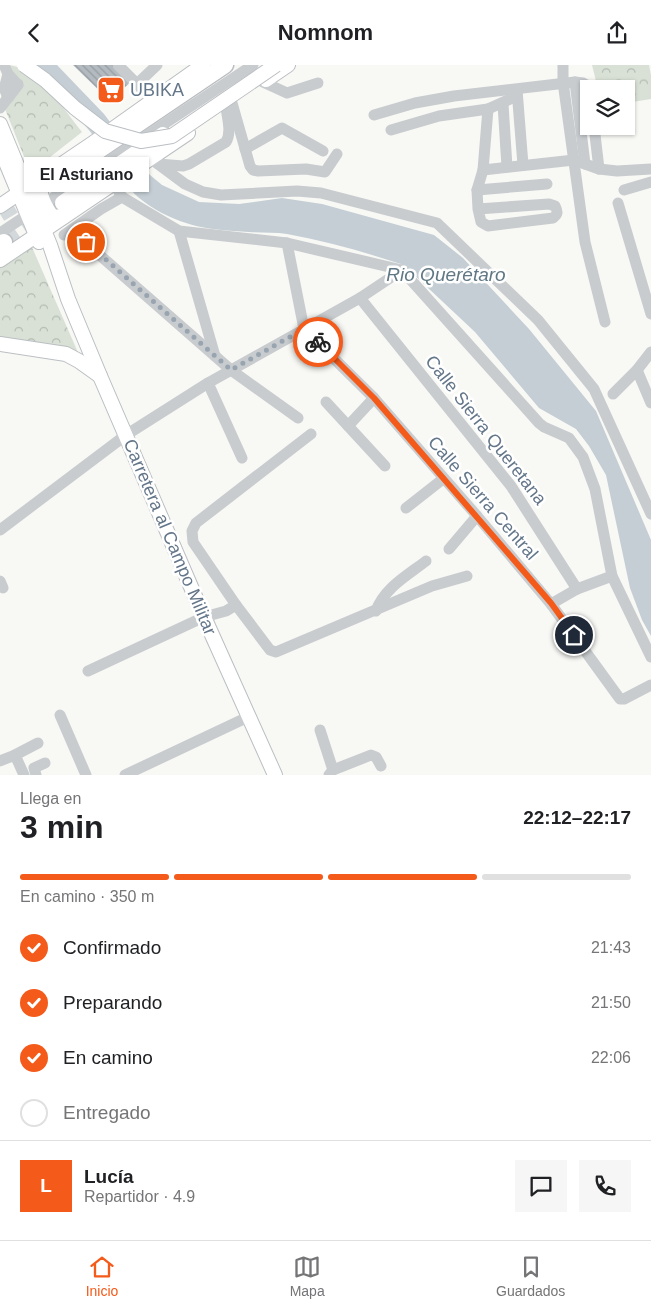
<!DOCTYPE html>
<html lang="es">
<head>
<meta charset="utf-8">
<style>
	body { margin:0; font-family:Helvetica,sans-serif; background:#f6f6f6; color:#202124; height:100vh; display:flex; flex-direction:column; font-size:19px; white-space:nowrap }
	* { box-sizing:border-box; margin:0 }
	p { font-size:16px; color:#757577 }
	.icon { flex:none; width:28px; height:28px; fill:none; stroke:currentColor; stroke-width:2; stroke-linecap:round; stroke-linejoin:round }
	.map { position:relative; height:710px; overflow:hidden }
	.panel { display:flex; flex-direction:column; background:#fff; flex:1 }
	.panel>* { flex:none }
	.buttons { position:absolute; left:580px; top:15px; display:grid; gap:10px }
	.buttons a { display:grid; place-items:center; width:55px; height:55px; border-radius:0px; background:#fff; box-shadow:0 1px 4px #0004; font-size:25px }
	.pin { position:absolute; display:grid; place-items:center; width:42px; height:42px; color:#fff; margin:-21px; border:2px solid #fff; border-radius:50%; box-shadow:0 1px 5px #0007 }
	.courier { position:absolute; display:grid; place-items:center; width:50px; height:50px; margin:-25px; border:4px solid #f45a19; border-radius:50%; background:#fff; color:#222; box-shadow:0 1px 6px #0007 }
	.bubble { position:absolute; height:35px; border-radius:0px; background:#fff; box-shadow:0 1px 4px #0004; font-size:16px; font-weight:800; line-height:35px; text-align:center }
	.head em { font-style:normal; font-weight:800 }
	.head div { display:flex; flex-direction:column-reverse }
	.head { display:flex; align-items:center; justify-content:space-between; height:85px; padding:0 20px }
	h1 { font-size:32px; font-weight:800; line-height:38px }
	.bar { display:grid; grid-template-columns:repeat(4,1fr); gap:8px 5px; align-content:center; height:60px; padding:0 20px }
	.bar i { height:6px; border-radius:4px; background:#e0e0e0 }
	.bar .selected { background:#f45a19 }
	.bar p { grid-column:span 4 }
	.line { display:flex; align-items:center; gap:12px; padding:0 20px; border-top:1px solid #e0e0e0 }
	.line div { flex:1 }
	.round { display:grid; place-items:center; flex:none; width:52px; height:52px; border-radius:0px; background:#f6f6f6 }
	ol { padding:0 20px; list-style:none }
	li { display:flex; align-items:center; gap:15px; height:55px }
	li p { margin-inline-start:auto }
	li .icon { padding:5px; border-radius:50%; background:#f45a19; color:#fff; stroke-width:4 }
	li:last-child { color:#757577 }
	li i { width:28px; height:28px; border:2px solid #e0e0e0; border-radius:50% }
	header { display:flex; justify-content:space-between; align-items:center; height:65px; padding:0 20px; background:#fff; font-size:22px; font-weight:800 }
	.menu { display:flex; justify-content:space-around; align-items:center; height:70px; border-top:1px solid #e0e0e0; background:#fff; font-size:14px; color:#757577 }
	.menu a { display:grid; justify-items:center; gap:2px }
	.menu .selected { color:#f45a19 }
	.map>svg:first-child { display:block }
</style>
</head>
<body>
<header><svg class="icon" aria-label="back" viewBox="0 0 24 24"><path d="M15 5l-7 7 7 7"/></svg>Nomnom<svg class="icon" aria-label="share" viewBox="0 0 24 24"><path d="M12 15V3M7 8l5-5 5 5M5 13v7h14v-7"/></svg></header>
<div class="map">
<svg width="651" height="710" viewBox="0 0 651 710">
	<defs>
		<pattern id="park-crowns" width="20" height="18" patternUnits="userSpaceOnUse" patternTransform="scale(1.25)"><rect width="20" height="18" fill="#d9e1d6"/><path d="M2 6a3 3 0 1 1 6 0M12 15a3 3 0 1 1 6 0" fill="none" stroke="#b4bbb3"/></pattern>
		<pattern id="building-back-hatch" width="6" height="6" patternUnits="userSpaceOnUse" patternTransform="scale(1.25)"><rect width="6" height="6" fill="#b3bac0"/><path d="M-1 5l2 2M0 0l6 6M5-1l2 2" fill="none" stroke="#959ca2"/></pattern>
	</defs>
	<rect width="100%" height="100%" fill="#f8f8f5"/>
	<g fill="url(#park-crowns)">
		<path d="M6,0C37,0 64,45 82,67L40,100L29,104L1,34V18Z"/>
		<path d="M592,0H649L651,10V34L626,38V24H598Z"/>
		<path d="M31,180L80,292L0,274V201Z"/>
	</g>
	<path fill="#c4ced4" d="M23,0H57L104,49L150,110L162,120L199,137L239,139L282,133L322,139L434,170L463,193L529,264L596,346L651,475V571L642,555L630,523L606,410L589,381L576,364L539,343L475,267L410,206L401,199C364,187 326,176 287,169C275,167 262,168 249,167C208,165 177,161 143,136C119,118 107,86 88,64C68,40 46,20 23,0Z"/>
	<path fill="url(#building-back-hatch)" d="M73,0H123L135,13L110,36Z"/>
	<g fill="none" stroke-linecap="round" stroke-linejoin="round">
		<g stroke="#d3d8da" stroke-width="16" stroke-dasharray="16 8" stroke-linecap="butt">
			<path d="M0,149L33,129"/>
			<path d="M4,177L63,138"/>
		</g>
		<defs>
			<g id="major">
				<path d="M266,15L288,0"/>
				<path d="M0,59L50,180L68,234L100,311L204,552L275,710"/>
				<path d="M0,83L39,177"/>
				<path d="M43,112C36,125 44,140 52,151L63,152"/>
				<path d="M0,141L93,78L203,0"/>
				<path d="M0,195L188,68"/>
				<path d="M0,279L66,289L79,296L100,311"/>
			</g>
			<g id="highway">
				<path d="M52,117L225,0"/>
				<path d="M63,138L163,70"/>
				<path d="M0,179L4,177"/>
			</g>
		</defs>
		<use href="#major" stroke="#bbbfc3" stroke-width="16"/>
		<use href="#highway" stroke="#babdc1" stroke-width="19"/>
		<g stroke="#c8cccf" stroke-width="11">
			<path d="M118,0L153,35"/>
			<path d="M563,0V17L585,177L605,257"/>
			<path d="M8,9L4,24L9,32"/>
			<path d="M263,17L287,28L318,18"/>
			<path d="M575,17L585,99"/>
			<path d="M137,19L157,0"/>
			<path d="M517,25L523,100"/>
			<path d="M232,38L250,101L253,105L258,106L306,104L325,107L337,89"/>
			<path d="M503,39L507,102"/>
			<path d="M0,43L18,20L8,9L4,0"/>
			<path d="M374,50L415,38L454,31L575,17L583,18L588,21L589,24"/>
			<path d="M594,61L599,104"/>
			<path d="M391,65L439,51L488,44L517,31"/>
			<path d="M245,84L282,63L323,86"/>
			<path d="M150,93L185,119L203,127L221,130L297,126L321,128L437,158L538,255L594,324L651,449"/>
			<path d="M158,99L183,101L189,99L226,77C232,67 227,53 226,42"/>
			<path d="M483,105L574,95L599,104L617,106L651,104"/>
			<path d="M114,118L122,132L179,166L287,178L402,205L539,358L544,362L569,373L583,392L595,424L612,511L651,592"/>
			<path d="M477,125L547,119"/>
			<path d="M624,125L651,117"/>
			<path d="M618,138L651,249"/>
			<path d="M478,144L549,139L555,141C558,147 558,149 553,153L488,161L481,157L478,144L477,125L483,105L488,44"/>
			<path d="M71,165L231,305L298,353"/>
			<path d="M179,166L215,291"/>
			<path d="M0,168L253,0"/>
			<path d="M64,170L101,144L122,132"/>
			<path d="M287,178L304,264L374,333L477,451L551,539L620,634H624L651,620"/>
			<path d="M360,233L511,421L577,524"/>
			<path d="M637,305L651,338"/>
			<path d="M208,318L242,393"/>
			<path d="M613,329L637,305L651,287"/>
			<path d="M326,337L385,401"/>
			<path d="M348,361L374,333"/>
			<path d="M406,443L443,414"/>
			<path d="M0,465L126,370L208,318L360,233L402,205"/>
			<path d="M449,484L477,451"/>
			<path d="M0,516L3,523"/>
			<path d="M551,539L577,524L612,511"/>
			<path d="M236,540L270,585L276,587L432,521L467,511"/>
			<path d="M376,546C384,523 408,510 426,496"/>
			<path d="M88,606L204,552L226,546L236,540L193,477L192,466L196,458L311,369"/>
			<path d="M60,650L86,710"/>
			<path d="M320,665L333,705"/>
			<path d="M15,690L38,678"/>
			<path d="M0,696L15,690L24,710"/>
			<path d="M36,710L34,703L45,698"/>
			<path d="M125,710L248,652"/>
			<path d="M329,710L333,705L371,690L376,692L381,701"/>
		</g>
		<use href="#major" stroke="#fff" stroke-width="14"/>
		<use href="#highway" stroke="#fff" stroke-width="16"/>
		<defs>
			<path id="major-bridge" d="M24,0L45,15L75,43L105,66L141,76L172,71L276,0"/>
		</defs>
		<use href="#major-bridge" stroke="#bbbfc3" stroke-width="16" stroke-linecap="butt"/>
		<use href="#major-bridge" stroke="#fff" stroke-width="14"/>
	</g>
	<g fill="none" stroke-linecap="round" stroke-linejoin="round">
		<path stroke="#98a4af" stroke-width="5" stroke-dasharray="0 9" d="M86,177L231,305L304,264L318,277"/>
		<path stroke="#f45a19" stroke-width="6" d="M318,277L374,333L551,538L574,570"/>
	</g>
	<defs>
		<symbol id="supermarket-square" viewBox="-11 -11 22 22"><rect x="-9" y="-9" width="18" height="18" rx="4" fill="#f45a19" stroke="#fff"/><path d="M-6-5.5h2.5l.6 2H6L4.5 2H-2.5L-4.4-4H-6ZM-1.5 3.2a1.3 1.3 0 1 0 .1 0ZM3 3.2a1.3 1.3 0 1 0 .1 0Z" fill="#fff"/></symbol>
	</defs>
	<g fill-rule="evenodd">
		<use href="#supermarket-square" x="95" y="9" width="32" height="32"/>
	</g>
	<g text-anchor="middle" stroke-width="5" stroke-linejoin="round" paint-order="stroke">
		<g font-size="18" fill="#647689" stroke="#fff" text-anchor="start">
			<text x="130" y="31">UBIKA</text>
		</g>
		<g font-size="18" fill="#647689" stroke="#fff">
			<text transform="translate(486 365) rotate(52)" y="6">Calle Sierra Queretana</text>
			<text transform="translate(483 433) rotate(49)" y="6">Calle Sierra Central</text>
			<text transform="translate(170 472) rotate(67)" y="6">Carretera al Campo Militar</text>
		</g>
		<g font-size="19" font-style="italic" fill="#607884" stroke="#fff">
			<text x="446" y="216">Rio Querétaro</text>
		</g>
	</g>
</svg>
<div class="buttons">
<a><svg class="icon" aria-label="layers" viewBox="0 0 24 24"><path d="M12 4l9 5-9 5-9-5zM3 14l9 5 9-5"/></svg></a>
</div>
<div class="pin" style="left:86px;top:177px;background:#ea580c"><svg class="icon" aria-label="bag" viewBox="0 0 24 24"><path d="M5 8h14l-1 12H6zM9 8a3 3 0 0 1 6 0"/></svg></div>
<div class="pin" style="left:574px;top:570px;background:#1f2937"><svg class="icon" aria-label="home" viewBox="0 0 24 24"><path d="M3 11l9-7 9 7M6 9v11h12V9"/></svg></div>
<div class="courier" style="left:318px;top:277px"><svg class="icon" aria-label="bike" viewBox="0 0 24 24"><circle cx="6" cy="16" r="4"/><circle cx="18" cy="16" r="4"/><path d="M6 16l4-8h5l3 8M10 8l3 8H6M13 5h3"/></svg></div>
<div class="bubble" style="left:24px;top:92px;width:125px">El Asturiano</div>
</div>
<section class="panel">
<div class="head"><div><h1>3 min</h1><p>Llega en</p></div><em>22:12–22:17</em></div>
<div class="bar"><i class="selected"></i><i class="selected"></i><i class="selected"></i><i></i><p>En camino · 350 m</p></div>
<ol>
<li><svg class="icon" aria-label="check" viewBox="0 0 24 24"><path d="M5 12l5 5 9-10"/></svg>Confirmado<p>21:43</p></li>
<li><svg class="icon" aria-label="check" viewBox="0 0 24 24"><path d="M5 12l5 5 9-10"/></svg>Preparando<p>21:50</p></li>
<li><svg class="icon" aria-label="check" viewBox="0 0 24 24"><path d="M5 12l5 5 9-10"/></svg>En camino<p>22:06</p></li>
<li><i></i>Entregado</li>
</ol>
<div class="line" style="height:90px"><b class="round" style="background:#f45a19;color:#fff">L</b><div><b>Lucía</b><p>Repartidor · 4.9</p></div><a class="round"><svg class="icon" aria-label="chat" viewBox="0 0 24 24"><path d="M4 5h16v11H9l-5 4z"/></svg></a><a class="round"><svg class="icon" aria-label="phone" viewBox="0 0 24 24"><path d="M5 4h4l2 5-3 2q2 4 5 5l2-3 5 2v4C11 20 4 13 5 4z"/></svg></a></div>
</section>
<nav class="menu">
<a class="selected"><svg class="icon" aria-label="home" viewBox="0 0 24 24"><path d="M3 11l9-7 9 7M6 9v11h12V9"/></svg>Inicio</a>
<a><svg class="icon" aria-label="map" viewBox="0 0 24 24"><path d="M3 6l6-2 6 2 6-2v14l-6 2-6-2-6 2zM9 4v14M15 6v14"/></svg>Mapa</a>
<a><svg class="icon" aria-label="saved" viewBox="0 0 24 24"><path d="M7 4h10v16l-5-4-5 4z"/></svg>Guardados</a>
</nav>
</body>
</html>
